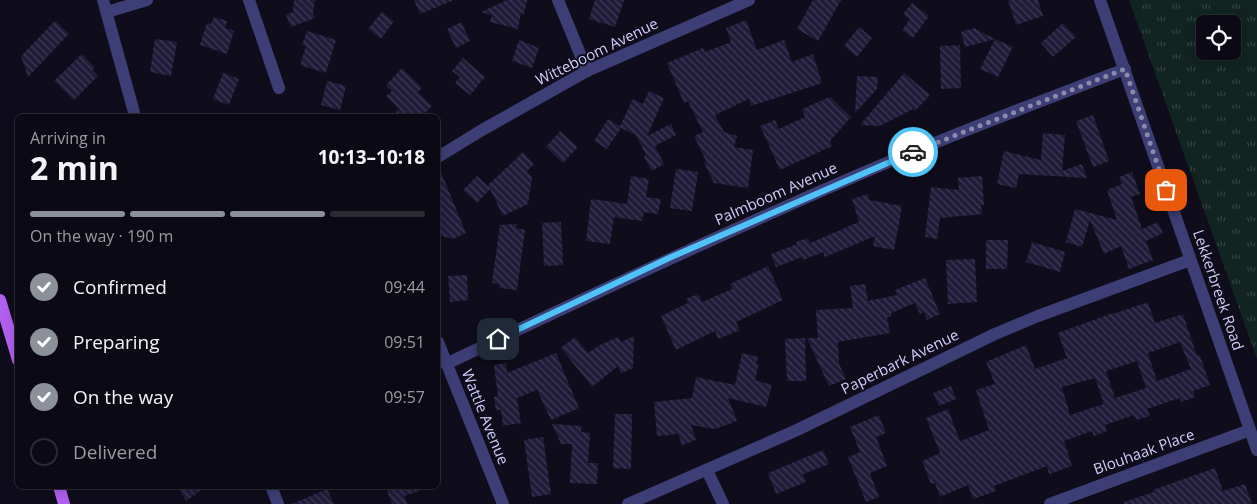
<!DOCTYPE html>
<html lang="en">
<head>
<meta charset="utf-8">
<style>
	body { margin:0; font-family:"Open Sans",sans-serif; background:#14131d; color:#f1f3f6; height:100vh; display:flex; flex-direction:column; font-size:19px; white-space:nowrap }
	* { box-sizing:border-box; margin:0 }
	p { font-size:16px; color:#9a9aa0 }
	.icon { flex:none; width:28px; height:28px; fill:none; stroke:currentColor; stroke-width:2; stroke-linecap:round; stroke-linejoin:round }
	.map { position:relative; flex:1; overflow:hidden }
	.side { position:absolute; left:15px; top:114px; width:425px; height:375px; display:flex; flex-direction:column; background:#0b0a14; border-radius:8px; box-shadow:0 2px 12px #0003,0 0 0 1px #2b2b34 }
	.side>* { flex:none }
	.buttons { position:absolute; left:1196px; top:15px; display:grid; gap:10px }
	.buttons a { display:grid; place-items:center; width:45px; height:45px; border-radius:8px; background:#0b0a14; box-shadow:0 2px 12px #0003,0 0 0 1px #2b2b34; font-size:25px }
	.pin { position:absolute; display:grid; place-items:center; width:42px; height:42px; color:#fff; margin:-21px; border-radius:10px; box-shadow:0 2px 8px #0006 }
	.courier { position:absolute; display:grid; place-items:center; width:50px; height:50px; margin:-25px; border:4px solid #4fc3f7; border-radius:50%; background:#fff; color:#222; box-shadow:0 1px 6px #0007 }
	.head em { font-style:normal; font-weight:700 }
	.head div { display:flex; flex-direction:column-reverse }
	.head { display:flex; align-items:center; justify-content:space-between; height:85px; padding:0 15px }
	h1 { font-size:32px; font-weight:700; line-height:38px }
	.bar { display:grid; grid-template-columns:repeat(4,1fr); gap:8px 5px; align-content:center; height:60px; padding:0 15px }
	.bar i { height:6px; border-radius:4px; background:#2b2b34 }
	.bar .active { background:#8c9099 }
	.bar p { grid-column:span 4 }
	ol { padding:0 15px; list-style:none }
	li { display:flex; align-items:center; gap:15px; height:55px }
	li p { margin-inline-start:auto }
	li .icon { padding:5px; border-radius:50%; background:#8c9099; color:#fff; stroke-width:4 }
	li:last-child { color:#9a9aa0 }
	li i { width:28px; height:28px; border:2px solid #2b2b34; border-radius:50% }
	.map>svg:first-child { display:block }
</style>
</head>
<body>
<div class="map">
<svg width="1257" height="504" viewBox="0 0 1257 504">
	<defs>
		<pattern id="park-tufts" width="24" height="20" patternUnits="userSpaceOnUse" patternTransform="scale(1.25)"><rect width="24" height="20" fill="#112422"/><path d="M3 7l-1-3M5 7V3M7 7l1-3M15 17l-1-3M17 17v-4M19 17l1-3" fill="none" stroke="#334343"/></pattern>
		<pattern id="building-back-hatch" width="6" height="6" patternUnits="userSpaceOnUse" patternTransform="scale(1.25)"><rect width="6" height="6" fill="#201b39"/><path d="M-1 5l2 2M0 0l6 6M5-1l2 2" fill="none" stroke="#3f3b56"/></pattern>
	</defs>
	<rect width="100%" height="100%" fill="#0f0d1b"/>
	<path fill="url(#park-tufts)" fill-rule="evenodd" d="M1129,0H1257V359ZM1205,24H1232V51H1205Z"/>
	<g fill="url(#building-back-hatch)" fill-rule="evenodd">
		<path d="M294,0H315L313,13L315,18L291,27L286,15L293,12Z"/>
		<path d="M414,0H454L420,14Z"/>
		<path d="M507,0H527L524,14L521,13L518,29L490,22L492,15L481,12Z"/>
		<path d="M595,0H624L615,27L589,19Z"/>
		<path d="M813,0H841L818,41L797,29Z"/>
		<path d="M1008,0H1038L1043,16L1016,25Z"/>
		<path d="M912,3L929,16L913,38L902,30L910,19L903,14Z"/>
		<path d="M382,12L394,21L381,39L368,29Z"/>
		<path d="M214,17L227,21L225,28L234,31L227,54L200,45L207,23L211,24Z"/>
		<path d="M746,20L757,50L784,40L792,62L813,54L822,83L751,106L749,99L715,115L724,132L737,136L734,147L753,150L748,188L714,183L704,162L706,161L694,136L703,132L688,101L684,103L667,63L703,48L705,52L731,42L726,28Z"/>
		<path d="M55,21L69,34L28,77L21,56Z"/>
		<path d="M461,22L470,41L456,48L447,29Z"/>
		<path d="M1063,23L1076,37L1053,57L1041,43Z"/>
		<path d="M859,27L872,38L857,57L844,46Z"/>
		<path d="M974,28L981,32L995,39L965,47L961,32Z"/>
		<path d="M307,31L336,40L326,73L300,65L306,46L302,45Z"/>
		<path d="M155,39L177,42L171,76L150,72Z"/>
		<path d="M995,39L1013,47L998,77L980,69Z"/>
		<path d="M519,40L539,48L532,68L512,61Z"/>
		<path d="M960,45L961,88L941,89L940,46Z"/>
		<path d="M82,54L95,68L92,70L98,76L74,100L54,81Z"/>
		<path d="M463,58L485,77L470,95L455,83L460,77L452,71Z"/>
		<path d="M402,68L422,88L418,92L432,106L422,116H392L399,109L386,96L392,91L386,85Z"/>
		<path d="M223,73L239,79L229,105L213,99Z"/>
		<path d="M904,73L930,95L915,111L913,109L880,126L860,125Z"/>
		<path d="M857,76L878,77L877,89L855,113Z"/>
		<path d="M327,81L346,86L340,110L321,105Z"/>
		<path d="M649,91L664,98L647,136L671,124L676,135L655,146L664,164L652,171L644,157L646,155L636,135L621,128L607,149L594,141L608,119L620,126L633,99L643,104Z"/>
		<path d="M830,97L851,117L830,141L832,146L780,170L760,126L775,120L779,129L805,117L802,109Z"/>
		<path d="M1093,115L1109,161L1093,167L1076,121Z"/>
		<path d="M560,131L578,147L563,163L546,147Z"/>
		<path d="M1043,133L1065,135L1062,171L1082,164L1087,178L1019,174L1016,188L997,184L1004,151L1041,160Z"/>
		<path d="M523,152L534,164L527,171L532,177L528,204L503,216L490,189L477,203L463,190L477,176L489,187L488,185Z"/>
		<path d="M438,165L466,233L453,239L438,235Z"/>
		<path d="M676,169L698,172L692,211L670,208Z"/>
		<path d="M1132,172L1140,194L1131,197L1142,229L1158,222L1163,233L1146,241L1153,260L1129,269L1121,246L1104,254L1090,220L1082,247L1066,242L1075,209L1117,220L1107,190L1122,184L1119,177Z"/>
		<path d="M631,176L649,179L646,197L661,199L658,214L644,212L642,221L614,217L610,244L586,241L591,199L627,204Z"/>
		<path d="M982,176L984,205H981L982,214L940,218L937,239L925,237L931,187L959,190L958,178Z"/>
		<path d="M868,194L870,200L902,206L894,250L873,246L875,236L825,257L823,252L803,260L802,257L776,267L771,254L797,244L796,242L808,238L810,243L859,222L852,199Z"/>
		<path d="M561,222L563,265L544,266L542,223Z"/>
		<path d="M517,224L516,228L525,230L517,290L499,288V284L492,283L500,225Z"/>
		<path d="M986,240H1008L1007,269H986Z"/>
		<path d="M1032,242L1065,252L1060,272L1026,262Z"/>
		<path d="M975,259L977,302L948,304L946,260Z"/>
		<path d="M768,266L783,300L736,322L740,330L718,339L715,331L676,350L661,316L688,303L686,299L698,294L702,302L732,289L730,284Z"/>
		<path d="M467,275L468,300L450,302L448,276Z"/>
		<path d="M925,278L940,314L927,320L924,312L920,314L915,303L891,313V317H887L890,333L838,342L839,364L846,379L829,386L807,338H818L816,310L853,308L850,286L865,284L868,301L897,295L895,290Z"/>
		<path d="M1148,302L1155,323L1183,314L1197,356L1200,355L1210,385L1193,391L1195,397L1181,402L1180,398L1147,409L1150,416L1136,420L1134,415L1105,425L1107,431L1094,436L1092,431L1064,441L1072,466L1049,474L1047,466L994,486L996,491L973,499L968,485L940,497L935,483L931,484L922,461L940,453L926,418L948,409L960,441L989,430L976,390L995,384L986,362L1026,345L1035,369L1067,358L1058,333L1113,313V314ZM1180,342L1191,369L1157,381L1148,353ZM1137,361L1146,388L1115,398L1106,371ZM1095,378L1104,404L1070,415L1062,387Z"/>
		<path d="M634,336L633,368L621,373L618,366L592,387L561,348L575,337L588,353L598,346L618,337L621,342Z"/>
		<path d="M805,338L806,381H787L785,339Z"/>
		<path d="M556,353L579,408L551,420L537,390L517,398L521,423L503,426L501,410H496L494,397L498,396L494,365L506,363L507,373Z"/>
		<path d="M742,353L758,357L756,364H759L755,380L772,385L766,407L728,398L737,421L715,429L691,425L696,440L682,445L678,434L657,436L654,402L692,398L696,377L735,385Z"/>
		<path d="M951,386L956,399L939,406L933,393Z"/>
		<path d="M615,414H632L631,469L613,468Z"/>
		<path d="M879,415L886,433L876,437L887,466L870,473L879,497L866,502L848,457L860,452L850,427Z"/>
		<path d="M552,424L582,426L581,432L590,433L588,463H598L597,484L570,483L572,444H561Z"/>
		<path d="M543,437L551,494L532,497L524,440Z"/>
		<path d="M823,450L829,464L803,474L806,482L776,494L768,473Z"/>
		<path d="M1215,468L1223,491L1245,484L1252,504H1124V502L1154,492L1153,490Z"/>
		<path d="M177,486H207L186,501Z"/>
		<path d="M396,486H428V488L404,496L407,504H392L387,490Z"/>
		<path d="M327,489L334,504H292Z"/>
	</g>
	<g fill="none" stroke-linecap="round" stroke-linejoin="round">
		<g stroke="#3d3e75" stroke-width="12">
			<path d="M103,0L135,116"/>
			<path d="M249,0L279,88"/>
			<path d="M558,0L587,71"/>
			<path d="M1100,0L1257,450"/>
			<path d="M107,12L147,0"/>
			<path d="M438,157L482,130L587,71L749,0"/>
			<path d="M438,342L503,504"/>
			<path d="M446,364C580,300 715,237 851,178C941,139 1033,104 1125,69"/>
			<path d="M707,470L723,504"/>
			<path d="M271,486L278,504"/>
			<path d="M628,504L797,430L995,334L1038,316L1190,260"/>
			<path d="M1050,504L1250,430"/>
		</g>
		<g stroke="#b160ed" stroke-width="12">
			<path d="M0,300L18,360"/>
			<path d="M59,486L64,504"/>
		</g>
	</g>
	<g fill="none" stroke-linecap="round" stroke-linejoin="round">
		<path stroke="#8c8aab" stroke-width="5" stroke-dasharray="0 9" d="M913,152L1125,69L1166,190"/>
		<path stroke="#4fc3f7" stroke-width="6" d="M498,339L669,258L913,152"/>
	</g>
	<g text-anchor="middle" stroke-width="4" stroke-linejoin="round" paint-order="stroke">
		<g font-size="15" fill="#d0cdf9" stroke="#0f0d1b">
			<text transform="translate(597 52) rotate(-26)" y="5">Witteboom Avenue</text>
			<text transform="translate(776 194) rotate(-24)" y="5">Palmboom Avenue</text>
			<text transform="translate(1218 290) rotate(71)" y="5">Lekkerbreek Road</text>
			<text transform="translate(900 362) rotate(-26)" y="5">Paperbark Avenue</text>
			<text transform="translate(485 417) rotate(68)" y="5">Wattle Avenue</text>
			<text transform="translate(1144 452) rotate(-20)" y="5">Blouhaak Place</text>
		</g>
	</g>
</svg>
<div class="buttons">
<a><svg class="icon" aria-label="locate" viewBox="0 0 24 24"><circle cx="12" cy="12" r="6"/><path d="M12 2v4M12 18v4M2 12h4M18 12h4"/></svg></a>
</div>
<div class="pin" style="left:1166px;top:190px;background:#ea580c"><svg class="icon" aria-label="bag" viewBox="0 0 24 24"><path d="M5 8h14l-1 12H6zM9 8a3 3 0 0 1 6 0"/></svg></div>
<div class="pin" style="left:498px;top:339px;background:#1f2937"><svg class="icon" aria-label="home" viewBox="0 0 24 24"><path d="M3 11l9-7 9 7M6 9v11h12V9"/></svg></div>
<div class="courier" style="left:913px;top:152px"><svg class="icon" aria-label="car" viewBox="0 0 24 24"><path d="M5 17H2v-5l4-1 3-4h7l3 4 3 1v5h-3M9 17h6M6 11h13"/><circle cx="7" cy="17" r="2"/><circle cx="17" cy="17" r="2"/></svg></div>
<section class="side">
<div class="head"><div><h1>2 min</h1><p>Arriving in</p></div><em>10:13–10:18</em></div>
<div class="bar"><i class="active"></i><i class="active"></i><i class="active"></i><i></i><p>On the way · 190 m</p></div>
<ol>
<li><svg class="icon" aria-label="check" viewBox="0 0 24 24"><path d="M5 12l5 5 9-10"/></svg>Confirmed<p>09:44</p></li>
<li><svg class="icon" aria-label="check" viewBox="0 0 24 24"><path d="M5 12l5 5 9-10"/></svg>Preparing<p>09:51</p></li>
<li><svg class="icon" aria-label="check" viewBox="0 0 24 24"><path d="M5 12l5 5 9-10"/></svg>On the way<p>09:57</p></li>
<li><i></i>Delivered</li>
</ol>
</section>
</div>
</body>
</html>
